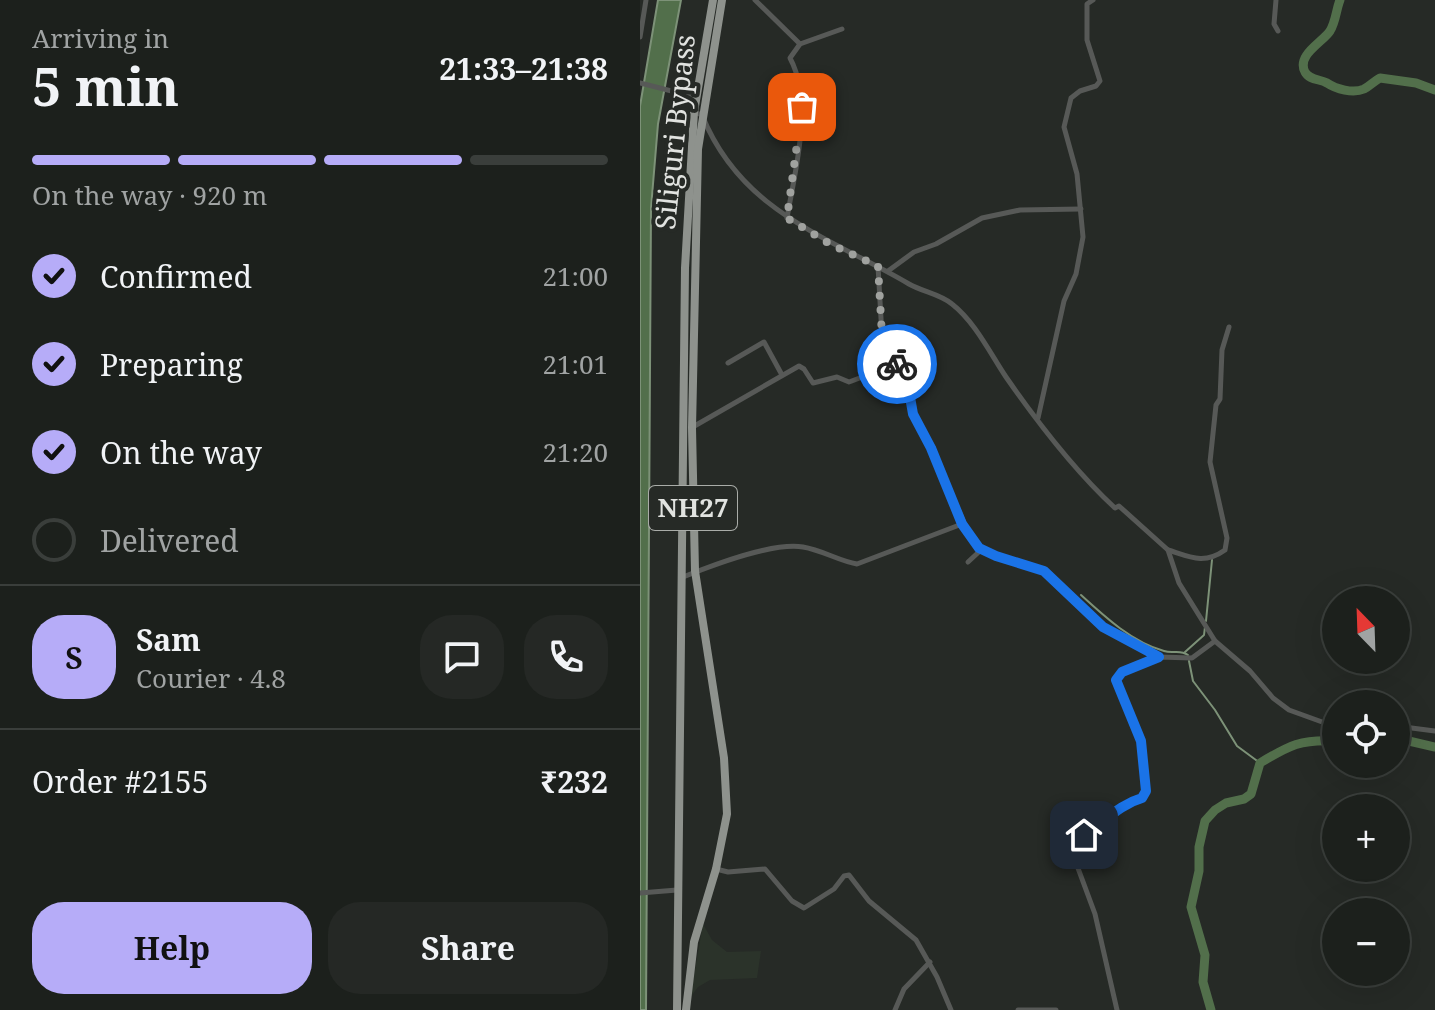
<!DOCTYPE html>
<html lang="en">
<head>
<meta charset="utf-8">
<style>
	body { margin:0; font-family:"Noto Serif",serif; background:#252825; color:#f1f3f6; height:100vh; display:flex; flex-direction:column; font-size:30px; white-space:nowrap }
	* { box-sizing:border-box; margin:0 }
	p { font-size:26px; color:#a0a3a3 }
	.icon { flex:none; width:44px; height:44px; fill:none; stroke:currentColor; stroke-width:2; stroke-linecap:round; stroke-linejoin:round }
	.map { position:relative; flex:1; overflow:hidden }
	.panel { display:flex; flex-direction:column; background:#1c201c; width:640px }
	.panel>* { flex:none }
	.needle { width:52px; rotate:337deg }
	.tools { position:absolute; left:682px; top:586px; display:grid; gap:16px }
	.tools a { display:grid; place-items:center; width:88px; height:88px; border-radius:50%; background:#1c201c; box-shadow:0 8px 32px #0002,0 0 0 2px #3a3e3b; font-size:40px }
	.pin { position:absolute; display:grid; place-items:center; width:68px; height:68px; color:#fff; margin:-34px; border-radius:16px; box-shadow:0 4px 12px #0006 }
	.courier { position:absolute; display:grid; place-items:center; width:80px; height:80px; margin:-40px; border:6px solid #1a73e8; border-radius:50%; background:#fff; color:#222; box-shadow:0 2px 10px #0007 }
	.headline em { font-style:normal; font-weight:700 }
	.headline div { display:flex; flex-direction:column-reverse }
	.headline { display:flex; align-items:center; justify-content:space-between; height:136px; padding:0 32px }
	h1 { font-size:52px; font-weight:700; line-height:60px }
	.bar { display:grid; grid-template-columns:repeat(4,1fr); gap:12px 8px; align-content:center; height:96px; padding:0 32px }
	.bar i { height:10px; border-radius:6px; background:#3a3e3b }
	.bar .active { background:#b6acf8 }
	.bar p { grid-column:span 4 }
	.line { display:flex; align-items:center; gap:20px; padding:0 32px; border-top:2px solid #3a3e3b }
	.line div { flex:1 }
	.round { display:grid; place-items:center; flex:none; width:84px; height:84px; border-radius:32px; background:#252825 }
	ol { padding:0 32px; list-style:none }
	li { display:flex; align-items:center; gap:24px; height:88px }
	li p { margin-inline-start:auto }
	li .icon { padding:8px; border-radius:50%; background:#b6acf8; color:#111; stroke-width:4 }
	li:last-child { color:#a0a3a3 }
	li i { width:44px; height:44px; border:4px solid #3a3e3b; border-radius:50% }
	.button { display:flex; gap:16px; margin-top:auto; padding:16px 32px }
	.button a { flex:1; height:92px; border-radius:32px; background:#b6acf8; color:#111; font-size:32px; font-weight:700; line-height:92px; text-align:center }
	.button a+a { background:#252825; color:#f1f3f6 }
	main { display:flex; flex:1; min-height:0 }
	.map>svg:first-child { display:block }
</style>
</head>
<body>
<main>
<section class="panel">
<div class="headline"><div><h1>5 min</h1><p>Arriving in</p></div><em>21:33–21:38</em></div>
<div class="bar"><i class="active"></i><i class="active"></i><i class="active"></i><i></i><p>On the way · 920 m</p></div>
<ol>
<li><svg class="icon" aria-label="check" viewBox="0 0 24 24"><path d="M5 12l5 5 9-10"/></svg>Confirmed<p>21:00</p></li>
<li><svg class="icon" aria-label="check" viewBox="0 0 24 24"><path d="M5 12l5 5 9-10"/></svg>Preparing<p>21:01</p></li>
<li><svg class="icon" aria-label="check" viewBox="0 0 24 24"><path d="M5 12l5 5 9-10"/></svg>On the way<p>21:20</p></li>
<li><i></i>Delivered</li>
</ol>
<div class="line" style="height:144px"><b class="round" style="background:#b6acf8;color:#111">S</b><div><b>Sam</b><p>Courier · 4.8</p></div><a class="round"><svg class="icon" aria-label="chat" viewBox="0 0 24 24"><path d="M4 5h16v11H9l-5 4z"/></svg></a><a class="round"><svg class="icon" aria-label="phone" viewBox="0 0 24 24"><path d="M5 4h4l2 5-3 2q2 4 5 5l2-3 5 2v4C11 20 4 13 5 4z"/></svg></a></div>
<div class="line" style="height:104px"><div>Order #2155</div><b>₹232</b></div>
<div class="button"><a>Help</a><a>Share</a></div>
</section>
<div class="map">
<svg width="795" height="1010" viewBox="0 0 795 1010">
	<rect width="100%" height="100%" fill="#262a26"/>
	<path fill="#2b332a" d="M63,924L72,940L87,952L121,951L117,978L70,980L58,987L50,998Z"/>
	<path fill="#526f4b" stroke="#7d9278" stroke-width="2" d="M18,0H41L18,124L11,208L6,1010H0V106Z"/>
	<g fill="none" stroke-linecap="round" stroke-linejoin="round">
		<g stroke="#7d9278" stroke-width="2">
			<path d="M441,595C465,617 492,642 524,651C533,654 540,649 548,655"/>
			<path d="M566,621L572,560"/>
			<path d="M545,652L564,635L565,627"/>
			<path d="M549,661L553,681L575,710L597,746L620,763"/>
		</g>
		<g stroke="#526f4b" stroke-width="9">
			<path d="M700,0C696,10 696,21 690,31C683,42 656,55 665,72C669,80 680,79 687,83C696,89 713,94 724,89C730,86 734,81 740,78L776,83L795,90"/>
			<path d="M756,738L795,747"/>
			<path d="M571,1010L563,982L565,955L551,907L559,871V847L565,821L575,810L586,803L604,799L611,794L620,763C650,745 661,739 696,741"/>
		</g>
		<g stroke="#575957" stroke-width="5">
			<path d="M115,0L160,44L202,29"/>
			<path d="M636,0L634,24L638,31"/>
			<path d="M0,37L6,0"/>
			<path d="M0,83L55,97"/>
			<path d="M54,112L62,115C101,212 187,236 269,284C283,292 300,294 312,304C335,322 350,353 366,377C398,423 434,470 475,508L479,506L528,550L539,583L575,641L610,671L633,698L649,710L696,727"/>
			<path d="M147,218C155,170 174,103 150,58L160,44"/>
			<path d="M238,266L242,336L270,397L273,414L291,448L329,534L339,548L356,556L404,571L463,627L519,657"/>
			<path d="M248,271L274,252L296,244L342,218L380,210L441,209"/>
			<path d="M88,363L124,342L142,375"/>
			<path d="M398,418L424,301L436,274L443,237L437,174L424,127L431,98L440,91L456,86L460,81L447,40V4L453,0"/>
			<path d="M51,428L159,366L164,369L173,383L197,377L209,382L257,364"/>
			<path d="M528,550C550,557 564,565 585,550L587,538L570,462L576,405L580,399L582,350L589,327"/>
			<path d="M328,562L342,549"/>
			<path d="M43,577C73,565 132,542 163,547C182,550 199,561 217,564L322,524"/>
			<path d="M756,726L795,731"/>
			<path d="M76,869L88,872L125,869L152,901L164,908L194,889L204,876L209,875L229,901L276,940L297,977L311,1010"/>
			<path d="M0,893L37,890"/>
			<path d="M255,1010L264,989L290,962"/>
			<path d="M378,1010H416"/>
			<path d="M477,1010L455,914L432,852L434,845C454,826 476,805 502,798L506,791L501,741L476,680L482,672L519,657L552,658L575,641"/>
		</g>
		<g stroke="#8e928d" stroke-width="8">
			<path d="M37,1010L45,268L54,112L73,0"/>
			<path d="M46,1010L54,942L76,869L87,814L84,758L55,571L52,428L58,149L82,0"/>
		</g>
	</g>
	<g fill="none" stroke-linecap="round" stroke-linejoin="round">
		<path stroke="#a0a29f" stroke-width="8" stroke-dasharray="0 14.4" d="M162,107L147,218L190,244L238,266L242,336L257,364"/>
		<path stroke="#1a73e8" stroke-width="10" d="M257,364L270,397L273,414L291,448L322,524L339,548L356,556L404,571L463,627L519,657L482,672L476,680L501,741L506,791L502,798C478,805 465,822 444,835"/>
	</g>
	<g text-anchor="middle" stroke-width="8" stroke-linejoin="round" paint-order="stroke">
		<rect fill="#262a26" stroke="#a9aca8" stroke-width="2" x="9" y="486" width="88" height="44" rx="6"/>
		<g font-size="26" font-weight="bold" fill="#e1e3e0">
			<text x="53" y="517">NH27</text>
		</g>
		<g font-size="28" fill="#e1e3e0" stroke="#262a26">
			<text transform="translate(35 132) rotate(-84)" y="10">Siliguri Bypass</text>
		</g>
	</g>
</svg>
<div class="tools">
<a><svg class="needle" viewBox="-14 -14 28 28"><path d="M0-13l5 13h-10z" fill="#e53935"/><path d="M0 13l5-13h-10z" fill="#a0a3a3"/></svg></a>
<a><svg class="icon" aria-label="locate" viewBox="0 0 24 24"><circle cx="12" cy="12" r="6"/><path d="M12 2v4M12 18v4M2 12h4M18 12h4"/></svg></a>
<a>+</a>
<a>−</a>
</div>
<div class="pin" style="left:162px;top:107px;background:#ea580c"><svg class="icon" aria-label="bag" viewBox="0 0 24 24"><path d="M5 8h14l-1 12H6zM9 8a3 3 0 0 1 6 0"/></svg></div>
<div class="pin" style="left:444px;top:835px;background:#1f2937"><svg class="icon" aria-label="home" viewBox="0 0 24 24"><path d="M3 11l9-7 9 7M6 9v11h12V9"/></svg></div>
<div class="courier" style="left:257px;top:364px"><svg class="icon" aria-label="bike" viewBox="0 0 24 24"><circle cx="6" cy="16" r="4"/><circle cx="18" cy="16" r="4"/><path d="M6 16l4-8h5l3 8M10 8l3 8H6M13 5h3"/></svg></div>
</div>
</main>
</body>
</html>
